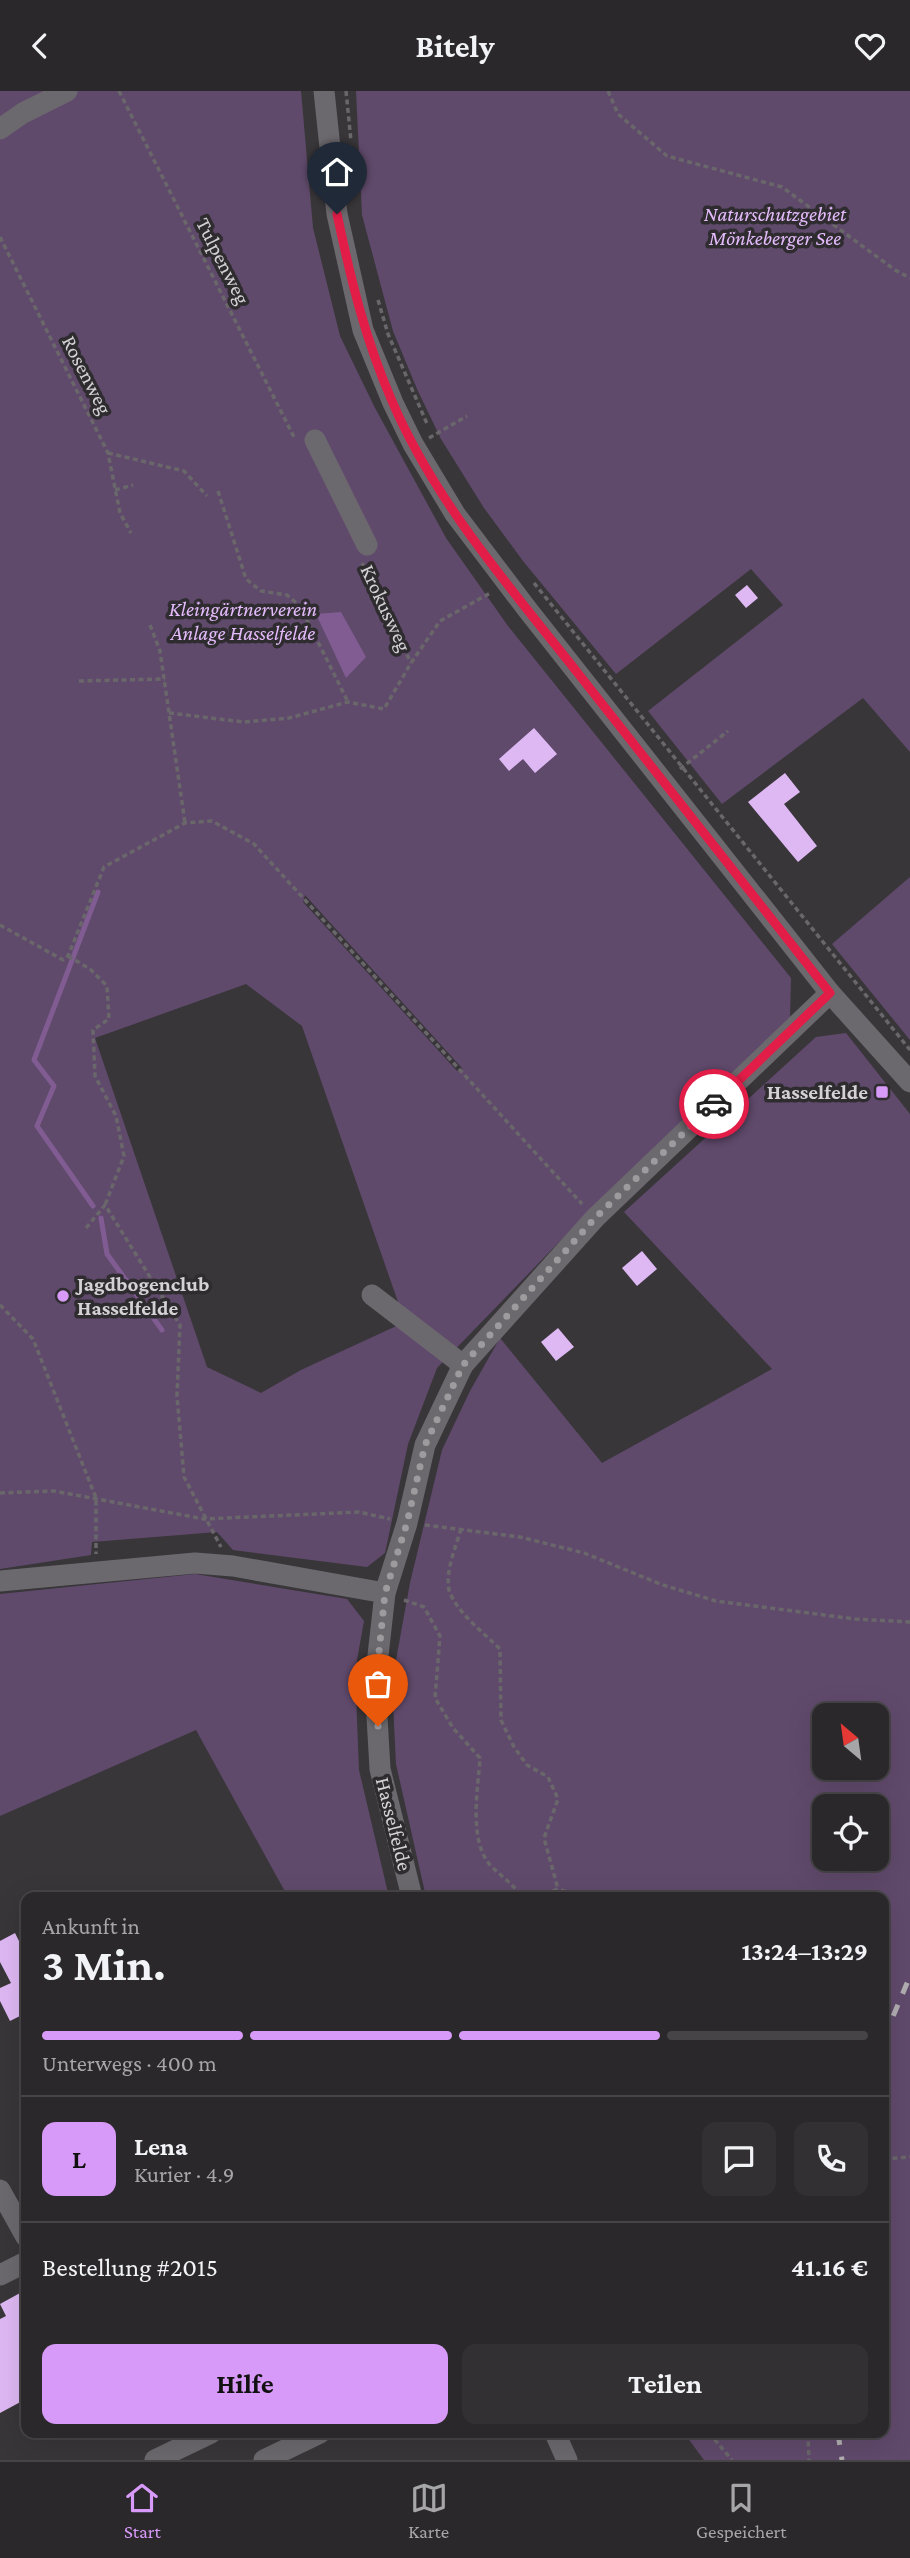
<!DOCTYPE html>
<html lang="de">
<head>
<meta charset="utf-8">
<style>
	body { margin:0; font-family:"Crimson Pro",serif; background:#333034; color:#f1f3f6; height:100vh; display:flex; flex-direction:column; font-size:26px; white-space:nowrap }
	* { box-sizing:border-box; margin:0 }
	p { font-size:23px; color:#a6a6a9 }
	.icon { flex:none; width:38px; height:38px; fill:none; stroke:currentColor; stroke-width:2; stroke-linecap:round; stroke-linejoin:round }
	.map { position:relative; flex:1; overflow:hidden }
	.side { position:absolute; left:21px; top:1801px; width:868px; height:546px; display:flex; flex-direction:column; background:#2b282c; border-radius:14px; box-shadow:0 7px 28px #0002,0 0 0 2px #474448 }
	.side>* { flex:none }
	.needle { width:46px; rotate:331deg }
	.controls { position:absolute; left:812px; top:1612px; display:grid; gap:14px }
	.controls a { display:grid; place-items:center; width:77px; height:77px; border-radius:14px; background:#2b282c; box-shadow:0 7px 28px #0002,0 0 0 2px #474448; font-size:35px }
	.pin { position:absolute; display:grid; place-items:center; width:60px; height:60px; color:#fff; margin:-72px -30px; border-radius:50% 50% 50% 0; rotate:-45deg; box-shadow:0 0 7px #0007 }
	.pin .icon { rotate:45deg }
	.courier { position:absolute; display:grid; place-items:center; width:70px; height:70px; margin:-35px; border:5px solid #e11d48; border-radius:50%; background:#fff; color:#222; box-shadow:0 2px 9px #0007 }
	.overview em { font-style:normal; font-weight:700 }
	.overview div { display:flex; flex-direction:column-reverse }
	.overview { display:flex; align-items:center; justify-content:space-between; height:119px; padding:0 21px }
	h1 { font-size:46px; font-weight:700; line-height:52px }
	.bar { display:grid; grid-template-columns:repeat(4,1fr); gap:10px 7px; align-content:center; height:84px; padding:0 21px }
	.bar i { height:9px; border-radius:5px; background:#474448 }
	.bar .current { background:#d89af8 }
	.bar p { grid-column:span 4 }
	.line { display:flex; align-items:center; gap:18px; padding:0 21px; border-top:2px solid #474448 }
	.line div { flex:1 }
	.round { display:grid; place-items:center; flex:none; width:74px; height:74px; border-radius:14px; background:#333034 }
	.cta { display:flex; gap:14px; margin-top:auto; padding:14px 21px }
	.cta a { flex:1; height:80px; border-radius:14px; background:#d89af8; color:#111; font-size:28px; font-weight:700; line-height:80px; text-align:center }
	.cta a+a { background:#333034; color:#f1f3f6 }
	header { display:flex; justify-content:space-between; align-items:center; height:91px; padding:0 21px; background:#2b282c; font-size:32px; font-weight:700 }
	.dock { display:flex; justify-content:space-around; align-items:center; height:98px; border-top:2px solid #474448; background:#2b282c; font-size:19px; color:#a6a6a9 }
	.dock a { display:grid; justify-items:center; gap:4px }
	.dock .current { color:#d89af8 }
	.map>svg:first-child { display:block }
</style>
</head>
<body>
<header><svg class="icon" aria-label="back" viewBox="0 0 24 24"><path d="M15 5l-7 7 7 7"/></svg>Bitely<svg class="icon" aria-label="heart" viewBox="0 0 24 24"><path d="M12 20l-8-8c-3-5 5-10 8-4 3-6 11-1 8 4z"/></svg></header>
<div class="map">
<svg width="910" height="2369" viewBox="0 0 910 2369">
	<rect width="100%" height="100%" fill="#39363a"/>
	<g fill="#604a6c" fill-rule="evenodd">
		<path d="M0,0H301L313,137L340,245L375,317L446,447L508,535L791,887L790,926L597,1112L437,1277L408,1353L385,1462L367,1476L233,1459L217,1441L92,1451L91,1464L0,1478ZM305,804L462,977V978L457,980L303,811ZM246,893L302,935L405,1231L301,1279L261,1302L207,1276L95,947Z"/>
		<path d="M356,0H910V661L863,607L722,713L648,620L783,514L751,478L616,583L523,470L484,417L441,348L417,298L393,240L362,124Z"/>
		<path d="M910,786V949L832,853Z"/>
		<path d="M846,942L910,1023V2369H704L684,2342H884V1806H426L396,1673L392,1591L410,1492L442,1359L470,1300L500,1247L602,1372L772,1278L624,1121L816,946ZM824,1624H877V1676H824ZM824,1715H877V1768H824Z"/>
		<path d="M195,1483L347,1508L364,1530L355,1580L359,1679L388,1802L380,1806H288L196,1639L0,1725V1503Z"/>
	</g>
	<path fill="#805c92" d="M341,521L366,566L346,587L316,523Z"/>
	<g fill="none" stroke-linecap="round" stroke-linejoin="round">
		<g stroke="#805c92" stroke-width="5">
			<path d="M93,1115L37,1035L54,995L34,969L98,801"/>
			<path d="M101,1127L107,1163L162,1239"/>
		</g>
	</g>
	<g fill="#deb8f3">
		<path d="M747,494L758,507L746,517L735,504Z"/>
		<path d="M534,637L557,663L535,682L523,668L509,680L499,668Z"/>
		<path d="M785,682L800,701L784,713L817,755L798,771L748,711Z"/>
		<path d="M642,1160L657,1178L637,1195L622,1177Z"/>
		<path d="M558,1237L574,1256L556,1270L541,1251Z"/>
		<path d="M15,1842L26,1864V1922L10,1930L0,1910V1897L11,1892L0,1871V1850Z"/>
		<path d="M20,2202L26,2213V2308L0,2322V2228L6,2225L0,2213Z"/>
	</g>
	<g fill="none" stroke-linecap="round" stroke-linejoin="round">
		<g stroke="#6a676b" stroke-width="3.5" stroke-dasharray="5 3.5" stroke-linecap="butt">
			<path d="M119,0L295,348"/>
			<path d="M346,0L351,50"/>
			<path d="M608,0L618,23L667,65L782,96L895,179L910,187"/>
			<path d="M0,146L108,362L120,422L131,442"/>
			<path d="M378,209L388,243L428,335"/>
			<path d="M429,347L467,325"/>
			<path d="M108,362L184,380L207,405"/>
			<path d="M115,399L133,394"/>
			<path d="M218,400L246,488L261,500L287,504L300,515L348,611"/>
			<path d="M362,472L411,572"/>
			<path d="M534,492L910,959"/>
			<path d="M150,534L160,560L185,732"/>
			<path d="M79,590L165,588"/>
			<path d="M169,622L244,631L289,627L348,611L384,618L411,572L440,530L492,501"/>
			<path d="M680,678L728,640"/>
			<path d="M0,834L63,869L68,865L104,776L185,732L212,730L254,753L582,1113"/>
			<path d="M68,865L90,878L107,895L109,928L93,939L95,985L116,1025L124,1065L105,1114"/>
			<path d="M86,1137L105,1114L180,1234L177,1305L184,1386L221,1456"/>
			<path d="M0,1214L33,1248L96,1407V1463"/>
			<path d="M0,1402L54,1400L204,1428L359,1421L390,1428"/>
			<path d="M425,1434L520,1446L584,1462L663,1494L716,1510L855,1528L910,1531"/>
			<path d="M461,1438C456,1455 445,1481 449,1499C456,1521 484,1542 500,1558L501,1629L514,1656L527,1674L548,1686L558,1708L544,1747L558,1798"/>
			<path d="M404,1509L424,1516L440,1545L435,1607L453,1637L480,1667C478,1698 468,1750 491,1775C502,1786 512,1792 522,1806"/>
			<path d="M537,1806L558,1798L584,1806"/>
			<path d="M884,2068L910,2066"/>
			<path d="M709,2342L732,2369"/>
			<path d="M808,2342L809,2369"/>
		</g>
		<g stroke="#6c696e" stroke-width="21">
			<path d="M324,0L337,123L363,239L393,312L413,353L455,423L527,518L830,902L910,991"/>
			<path d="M0,38L23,22L67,0"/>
			<path d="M315,349L367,454"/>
			<path d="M372,1204L463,1274"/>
			<path d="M0,1490L195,1472L233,1475L385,1502"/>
			<path d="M412,1806L380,1678L375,1591L385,1502L407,1432L425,1354L463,1274L595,1127L830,902"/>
			<path d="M0,2099L26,2146"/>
			<path d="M0,2184L26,2171"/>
			<path d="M555,2342L567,2369"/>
			<path d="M155,2369L211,2342"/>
			<path d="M264,2369L320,2342"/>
		</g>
		<g stroke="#b0aeb1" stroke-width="5" stroke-dasharray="12 12" stroke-linecap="butt">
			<path d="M884,1947L910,1885"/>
			<path d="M838,2342L842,2369"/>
		</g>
	</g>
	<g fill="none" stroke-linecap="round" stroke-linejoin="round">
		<path stroke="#9e9b9f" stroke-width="7" stroke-dasharray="0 12.6" d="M378,1635L376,1591L385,1502L407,1432L425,1354L463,1274L595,1127L714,1013"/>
		<path stroke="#e11d48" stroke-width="9" d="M337,123C351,189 365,248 392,310C435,411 510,496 577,581C661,688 746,795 830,902L714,1013"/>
	</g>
	<g fill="#d89af8" stroke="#2f2c30" stroke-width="2.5">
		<rect x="875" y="994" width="14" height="14" rx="3.5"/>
		<circle cx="63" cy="1205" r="7"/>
	</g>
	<g text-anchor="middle" stroke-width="7" stroke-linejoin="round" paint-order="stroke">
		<g font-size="21" font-style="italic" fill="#e4bbfb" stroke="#2f2c30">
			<text x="775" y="130">Naturschutzgebiet<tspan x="775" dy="24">Mönkeberger See</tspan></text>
			<text x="243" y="525">Kleingärtnerverein<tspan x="243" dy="24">Anlage Hasselfelde</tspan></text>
		</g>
		<g font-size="21" fill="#d4d2d5" stroke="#2f2c30">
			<text transform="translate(223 170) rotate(63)" y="7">Tulpenweg</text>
			<text transform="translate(87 284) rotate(63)" y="7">Rosenweg</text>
			<text transform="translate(386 517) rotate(65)" y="7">Krokusweg</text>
			<text transform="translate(394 1733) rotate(76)" y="7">Hasselfelde</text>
		</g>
		<g font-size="21" font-weight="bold" fill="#d4d2d5" stroke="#2f2c30" text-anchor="end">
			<text x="868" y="1008">Hasselfelde</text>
			<text x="77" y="1200" text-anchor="start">Jagdbogenclub<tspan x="77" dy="24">Hasselfelde</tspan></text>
		</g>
	</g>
</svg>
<div class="controls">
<a><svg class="needle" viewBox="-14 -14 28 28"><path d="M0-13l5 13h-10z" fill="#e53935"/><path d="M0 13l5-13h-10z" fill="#a6a6a9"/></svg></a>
<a><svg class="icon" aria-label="locate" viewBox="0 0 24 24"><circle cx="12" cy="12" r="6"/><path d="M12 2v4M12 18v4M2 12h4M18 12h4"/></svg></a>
</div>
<div class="pin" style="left:378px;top:1635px;background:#ea580c"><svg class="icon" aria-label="bag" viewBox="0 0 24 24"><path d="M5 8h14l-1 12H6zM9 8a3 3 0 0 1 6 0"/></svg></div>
<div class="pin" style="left:337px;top:123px;background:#1f2937"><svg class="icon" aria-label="home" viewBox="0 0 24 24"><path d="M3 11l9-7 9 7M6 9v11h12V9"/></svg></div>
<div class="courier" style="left:714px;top:1013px"><svg class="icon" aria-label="car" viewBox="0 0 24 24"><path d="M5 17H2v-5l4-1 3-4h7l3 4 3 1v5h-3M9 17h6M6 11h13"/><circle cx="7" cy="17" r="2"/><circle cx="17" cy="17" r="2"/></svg></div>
<section class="side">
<div class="overview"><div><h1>3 Min.</h1><p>Ankunft in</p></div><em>13:24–13:29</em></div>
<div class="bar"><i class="current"></i><i class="current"></i><i class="current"></i><i></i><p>Unterwegs · 400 m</p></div>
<div class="line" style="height:126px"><b class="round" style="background:#d89af8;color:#111">L</b><div><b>Lena</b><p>Kurier · 4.9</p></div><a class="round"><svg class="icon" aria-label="chat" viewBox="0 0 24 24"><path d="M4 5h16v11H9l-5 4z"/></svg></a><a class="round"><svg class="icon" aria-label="phone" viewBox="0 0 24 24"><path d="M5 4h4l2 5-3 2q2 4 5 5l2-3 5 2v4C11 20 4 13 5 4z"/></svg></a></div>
<div class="line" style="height:91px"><div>Bestellung #2015</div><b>41.16 €</b></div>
<div class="cta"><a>Hilfe</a><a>Teilen</a></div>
</section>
</div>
<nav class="dock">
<a class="current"><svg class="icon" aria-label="home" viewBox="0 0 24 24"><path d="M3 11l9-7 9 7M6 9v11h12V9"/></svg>Start</a>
<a><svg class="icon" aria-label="map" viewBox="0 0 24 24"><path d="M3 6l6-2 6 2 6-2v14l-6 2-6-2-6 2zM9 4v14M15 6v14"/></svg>Karte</a>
<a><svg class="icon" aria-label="saved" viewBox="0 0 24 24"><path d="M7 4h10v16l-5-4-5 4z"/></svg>Gespeichert</a>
</nav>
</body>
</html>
